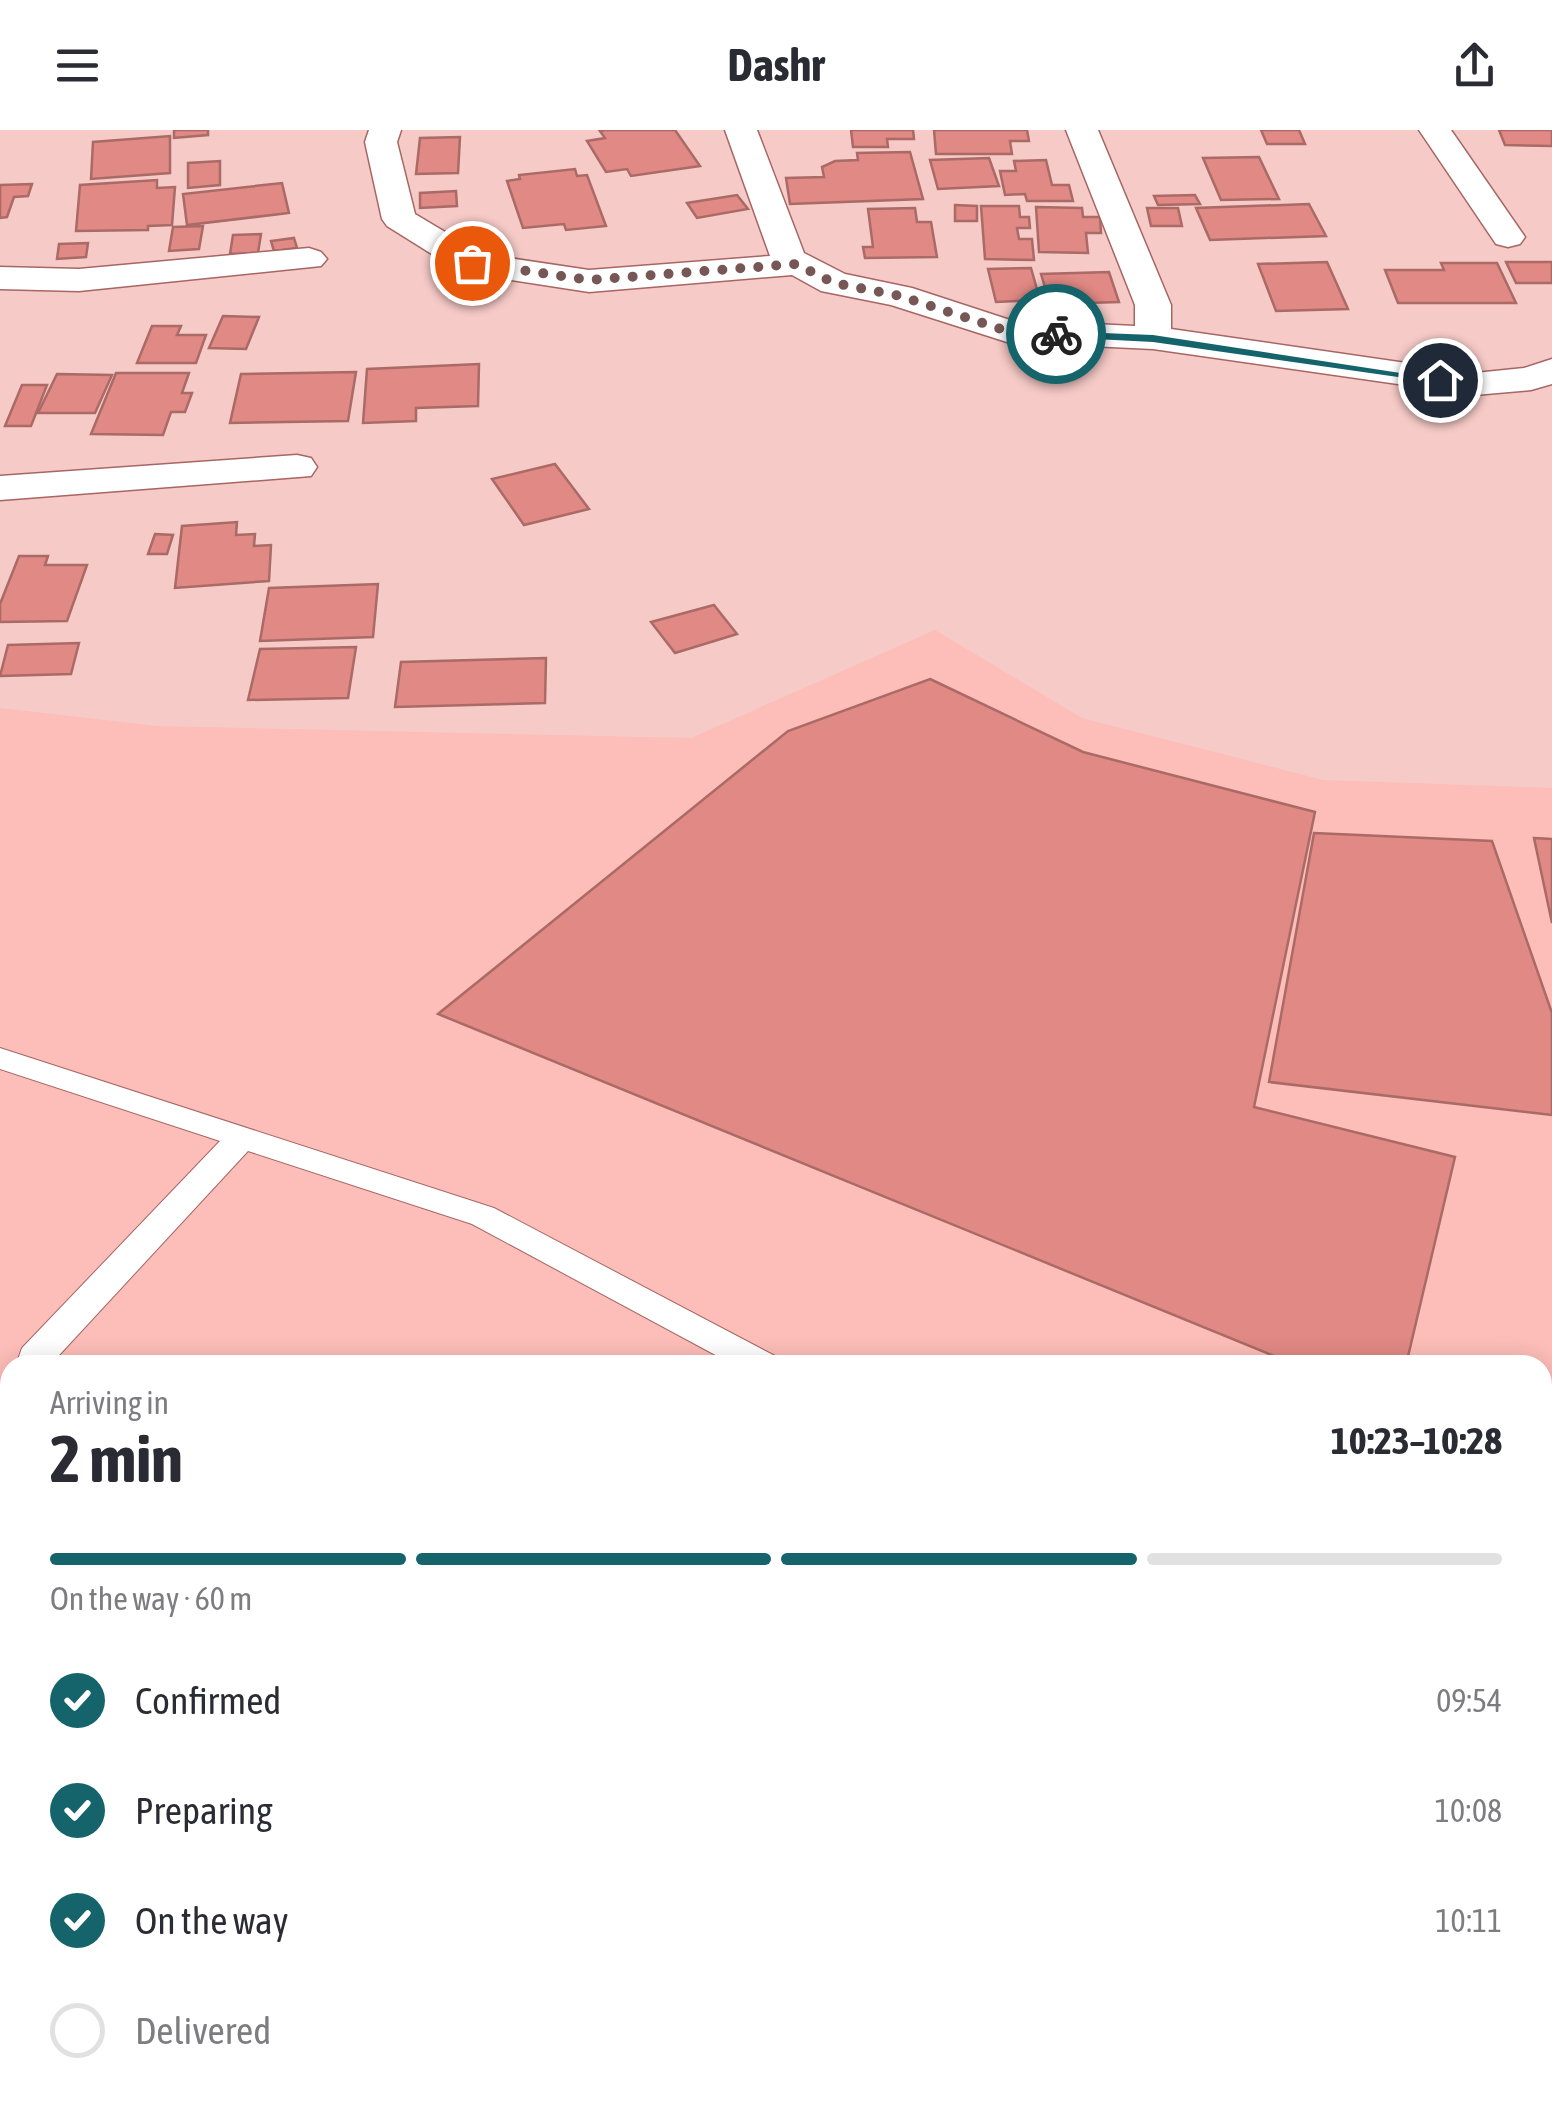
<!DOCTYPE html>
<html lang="en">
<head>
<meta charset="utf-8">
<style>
	body { margin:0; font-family:"Asap Condensed",sans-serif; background:#f7f7f7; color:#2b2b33; height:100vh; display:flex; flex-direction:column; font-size:38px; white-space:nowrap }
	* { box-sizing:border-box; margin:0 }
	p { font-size:32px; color:#7c7c81 }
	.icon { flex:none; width:55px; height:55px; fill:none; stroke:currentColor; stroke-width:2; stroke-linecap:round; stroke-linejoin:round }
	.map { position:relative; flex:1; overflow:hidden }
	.details { position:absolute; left:0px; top:1225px; width:1552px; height:752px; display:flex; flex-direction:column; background:#fff; border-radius:30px 30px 0 0; box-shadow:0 5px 25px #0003 }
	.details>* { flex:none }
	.pin { position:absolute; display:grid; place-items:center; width:85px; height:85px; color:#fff; margin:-42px; border:5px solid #fff; border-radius:50%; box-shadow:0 2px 10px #0007 }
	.courier { position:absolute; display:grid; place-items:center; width:100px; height:100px; margin:-50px; border:8px solid #16646b; border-radius:50%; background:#fff; color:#222; box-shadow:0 2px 12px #0007 }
	.headline em { font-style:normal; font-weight:700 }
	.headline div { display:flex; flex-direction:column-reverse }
	.headline { display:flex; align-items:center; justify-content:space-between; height:170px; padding:0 50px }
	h1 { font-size:65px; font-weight:700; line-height:75px }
	.bar { display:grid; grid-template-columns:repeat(4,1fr); gap:15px 10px; align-content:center; height:120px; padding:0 50px }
	.bar i { height:12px; border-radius:8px; background:#e1e1e2 }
	.bar .current { background:#16646b }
	.bar p { grid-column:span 4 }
	ol { padding:0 50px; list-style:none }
	li { display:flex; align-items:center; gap:30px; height:110px }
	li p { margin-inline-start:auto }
	li .icon { padding:10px; border-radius:50%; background:#16646b; color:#fff; stroke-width:4 }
	li:last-child { color:#7c7c81 }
	li i { width:55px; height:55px; border:5px solid #e1e1e2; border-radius:50% }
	header { display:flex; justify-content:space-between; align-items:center; height:130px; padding:0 50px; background:#fff; font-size:45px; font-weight:700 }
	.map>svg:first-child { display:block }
</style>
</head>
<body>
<header><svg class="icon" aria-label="menu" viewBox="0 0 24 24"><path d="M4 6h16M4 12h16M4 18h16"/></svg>Dashr<svg class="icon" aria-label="share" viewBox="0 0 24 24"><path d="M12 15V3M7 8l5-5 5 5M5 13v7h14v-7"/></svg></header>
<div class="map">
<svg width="1552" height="1977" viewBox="0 0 1552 1977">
	<rect width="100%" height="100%" fill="#f6cac7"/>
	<path fill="#fdbdb8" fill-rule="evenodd" d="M935,500L1082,588L1323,650L1552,658V1977H0V578L157,596L691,608ZM10,1235H1542V1968H10Z"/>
	<g fill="#e18984" stroke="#aa6a66" stroke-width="2.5">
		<path d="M174,0H208V5L174,8Z"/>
		<path d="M675,0L700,36L631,46L627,39L606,42L587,11L605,8L600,1L605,0Z"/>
		<path d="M851,0H913L914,9H887L888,17H853Z"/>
		<path d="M934,0H1027L1029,11H1010L1012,24H936Z"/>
		<path d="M1261,0H1299L1305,14H1267Z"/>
		<path d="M1499,0H1552V16L1505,15Z"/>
		<path d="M170,6V43L91,49L93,12Z"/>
		<path d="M460,7L458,43L416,44L420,8Z"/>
		<path d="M910,22L923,69L790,74L786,48L824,47L822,37L835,31L858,30L857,23Z"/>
		<path d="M1259,27L1279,69L1221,70L1203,28Z"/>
		<path d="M989,28L999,56L938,59L930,30Z"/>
		<path d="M1046,30L1052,55H1069L1073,71H1027L1025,64L1005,65L1000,41H1016L1014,31Z"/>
		<path d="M220,31V55L188,58V33Z"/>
		<path d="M575,39L577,46L587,45L606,96L566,100L564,94L523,98L507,51L520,49L519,45Z"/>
		<path d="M157,50V58L175,57L172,95L148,96V100L76,101L80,55Z"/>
		<path d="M282,53L289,83L187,95L183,64Z"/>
		<path d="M32,54L28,66L14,67L7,87L0,88V55Z"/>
		<path d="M456,61L457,76L420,78V63Z"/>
		<path d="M737,65L748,79L697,88L687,73Z"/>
		<path d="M1195,65L1200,74L1158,75L1154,66Z"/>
		<path d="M1309,74L1326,106L1210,110L1196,78Z"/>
		<path d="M955,75L977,76V91H955Z"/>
		<path d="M981,76H1019L1020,87H1029L1030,98H1017L1019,109H1032L1034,130L985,129Z"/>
		<path d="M1036,77L1082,78L1083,87H1100L1101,103H1086L1088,123L1039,122Z"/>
		<path d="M915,78L917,92H931L937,127L865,128L863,117H873L868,79Z"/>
		<path d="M1147,78H1178L1182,96H1151Z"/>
		<path d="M203,96L199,119L169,121L173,97Z"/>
		<path d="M261,104L258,123L230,124L233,105Z"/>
		<path d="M294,108L297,118L274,121L271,111Z"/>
		<path d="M88,113L86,127L57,129L59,114Z"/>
		<path d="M1327,132L1348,179L1276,181L1258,134Z"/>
		<path d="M1506,132H1552V153H1516Z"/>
		<path d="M1441,133H1497L1516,173H1398L1385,140H1444Z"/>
		<path d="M1031,138L1040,170L996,172L988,139Z"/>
		<path d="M1109,142L1119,172L1050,174L1041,144Z"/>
		<path d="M223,186L259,187L246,219L209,218Z"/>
		<path d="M152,196H181L177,205H206L196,233H137Z"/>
		<path d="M479,234L478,276L416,278V291L363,293L367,239Z"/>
		<path d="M356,242L348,291L230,293L241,244Z"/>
		<path d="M116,243H189L182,263H192L185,282H171L163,305L91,304Z"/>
		<path d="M57,244L112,245L95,283H38Z"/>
		<path d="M22,255H47L31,296H5Z"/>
		<path d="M555,334L589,379L524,395L492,349Z"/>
		<path d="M237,392L236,405L255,404L254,416L271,415L269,451L175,458L182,396Z"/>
		<path d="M155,404L173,405L167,424H148Z"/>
		<path d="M19,426H48L45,435H87L67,491L0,492V474Z"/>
		<path d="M378,454L373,507L260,511L269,458Z"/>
		<path d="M714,475L737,504L675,523L651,492Z"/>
		<path d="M79,513L71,544L0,546L8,515Z"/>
		<path d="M356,517L348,568L248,570L260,519Z"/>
		<path d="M546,528L545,573L395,577L401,532Z"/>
		<path d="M930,549L1083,622L1315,682L1254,977L1455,1027L1406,1235H1296L438,884L788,601Z"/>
		<path d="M1314,703L1492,711L1552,883V985L1269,952Z"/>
		<path d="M1534,708L1552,709V793Z"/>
		<path d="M0,1408L10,1414V1746L0,1739Z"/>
		<path d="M1542,1689L1552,1693V1977H320L327,1968H1542Z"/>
		<path d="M0,1903L10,1910V1968H93L106,1977H0Z"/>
	</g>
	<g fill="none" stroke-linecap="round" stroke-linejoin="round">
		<defs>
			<g id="service">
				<path d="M0,918L494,1078L775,1226L780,1235H734L472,1094L248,1021L50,1235H16L22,1218L220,1011L0,939Z"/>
				<path d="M1542,1598L1552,1601V1637L1542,1634Z"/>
				<path d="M251,1968H296L292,1977H247Z"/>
			</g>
			<g id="minor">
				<path d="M369,0H401L397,12L415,84L482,124L589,140L770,126L725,0H757L804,123L845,144L912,158L1010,190L1135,196V175L1066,0H1098L1171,175V199L1475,243L1524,238L1552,229V254L1531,260L1475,265L1153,219L1007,212L891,175L821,161L792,145L589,162L472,144L459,141L387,96L382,89L365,12Z"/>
				<path d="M1419,0H1451L1525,107L1520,114L1508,117L1496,114Z"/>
				<path d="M309,118L321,122L327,129L321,136L79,161L0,159V137L79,139Z"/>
				<path d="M297,325L311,328L317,337L311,346L0,370V346Z"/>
			</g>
		</defs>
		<use href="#service" stroke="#a66663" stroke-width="2"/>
		<use href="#minor" stroke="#a66663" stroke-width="3"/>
		<use href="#service" fill="#fff" fill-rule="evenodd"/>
		<use href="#minor" fill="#fff" fill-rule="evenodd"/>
	</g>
	<path fill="#16646b" d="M1052,201L1153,205L1446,250L1440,253L1153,212L1056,207Z"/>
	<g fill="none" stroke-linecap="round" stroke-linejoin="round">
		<path stroke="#775755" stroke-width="10" stroke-dasharray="0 18" d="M472,133L589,150L796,134L834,153L900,166L1007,201L1056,204"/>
	</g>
</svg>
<div class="pin" style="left:472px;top:133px;background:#ea580c"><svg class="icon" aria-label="bag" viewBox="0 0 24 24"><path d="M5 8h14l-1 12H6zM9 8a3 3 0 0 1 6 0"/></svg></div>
<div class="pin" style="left:1440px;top:250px;background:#1f2937"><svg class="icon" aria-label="home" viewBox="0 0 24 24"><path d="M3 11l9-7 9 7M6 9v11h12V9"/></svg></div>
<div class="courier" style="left:1056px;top:204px"><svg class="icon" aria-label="bike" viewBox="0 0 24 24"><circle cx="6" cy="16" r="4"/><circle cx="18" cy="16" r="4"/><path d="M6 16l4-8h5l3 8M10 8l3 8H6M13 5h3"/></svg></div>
<section class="details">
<div class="headline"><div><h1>2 min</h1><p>Arriving in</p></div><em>10:23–10:28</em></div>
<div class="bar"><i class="current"></i><i class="current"></i><i class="current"></i><i></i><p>On the way · 60 m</p></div>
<ol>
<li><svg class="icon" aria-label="check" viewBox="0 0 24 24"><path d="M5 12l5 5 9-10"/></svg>Confirmed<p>09:54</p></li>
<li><svg class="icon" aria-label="check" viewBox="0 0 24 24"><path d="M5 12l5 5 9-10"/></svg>Preparing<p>10:08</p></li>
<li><svg class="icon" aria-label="check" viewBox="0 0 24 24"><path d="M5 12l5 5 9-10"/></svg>On the way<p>10:11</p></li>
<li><i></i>Delivered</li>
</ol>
</section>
</div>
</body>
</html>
